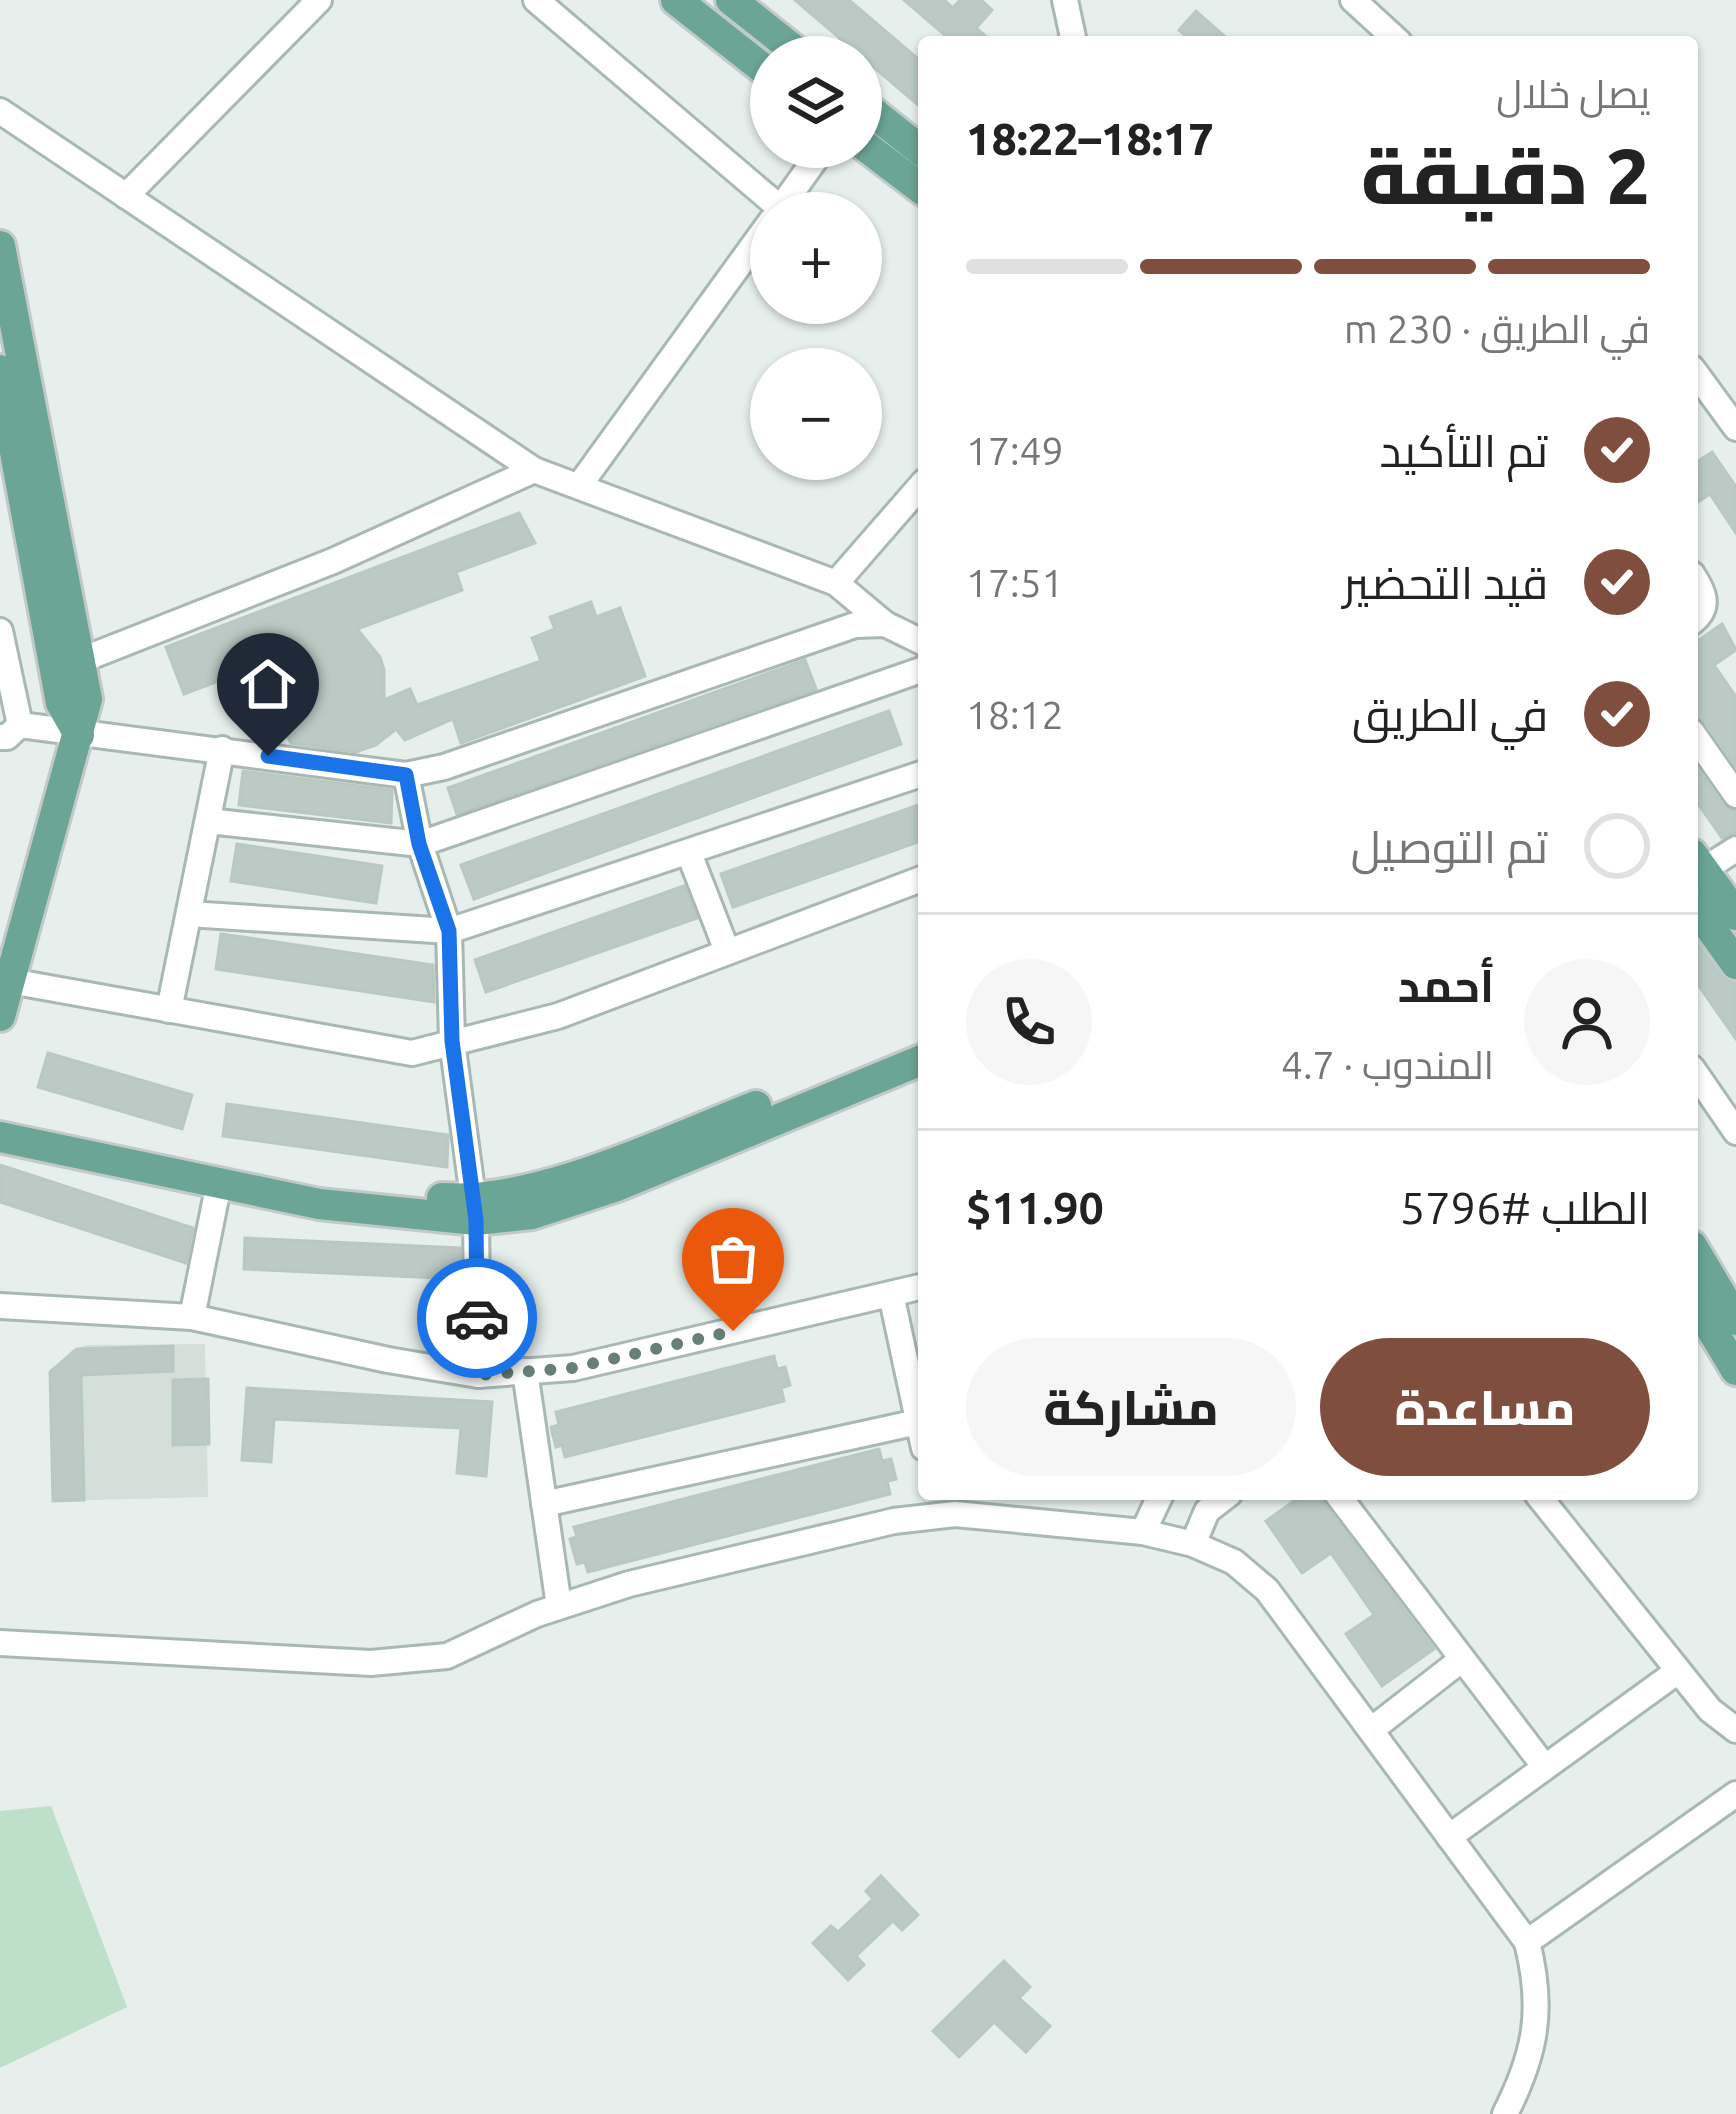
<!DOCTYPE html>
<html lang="ar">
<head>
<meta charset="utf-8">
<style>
	body { margin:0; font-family:Ubuntu,Cairo,sans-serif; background:#f6f6f6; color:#222; direction:rtl; height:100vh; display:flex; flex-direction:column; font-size:45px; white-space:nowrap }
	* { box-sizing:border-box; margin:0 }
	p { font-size:39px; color:#767676 }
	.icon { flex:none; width:66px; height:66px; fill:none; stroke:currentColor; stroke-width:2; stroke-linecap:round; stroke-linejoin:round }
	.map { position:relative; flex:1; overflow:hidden; direction:ltr }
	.sheet { position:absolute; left:918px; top:36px; width:780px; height:1464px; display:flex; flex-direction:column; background:#fff; border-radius:12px; box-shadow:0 3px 9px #0004; direction:rtl }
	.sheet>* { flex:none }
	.fabs { position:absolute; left:750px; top:36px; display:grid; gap:24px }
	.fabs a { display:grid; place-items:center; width:132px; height:132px; border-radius:50%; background:#fff; box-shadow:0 3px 9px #0004; font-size:60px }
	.pin { position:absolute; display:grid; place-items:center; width:102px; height:102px; color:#fff; margin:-123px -51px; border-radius:50% 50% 50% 0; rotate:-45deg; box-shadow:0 0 12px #0007 }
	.pin .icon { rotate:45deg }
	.courier { position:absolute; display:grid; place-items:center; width:120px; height:120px; margin:-60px; border:9px solid #1a73e8; border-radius:50%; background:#fff; color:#222; box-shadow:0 3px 15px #0007 }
	.headline em { font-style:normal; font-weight:800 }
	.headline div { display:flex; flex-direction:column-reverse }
	.headline { display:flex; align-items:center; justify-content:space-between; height:204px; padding:0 48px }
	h1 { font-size:78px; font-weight:800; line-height:90px }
	.bar { display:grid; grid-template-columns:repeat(4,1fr); gap:18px 12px; align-content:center; height:144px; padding:0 48px }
	.bar i { height:15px; border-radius:9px; background:#e0e0e0 }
	.bar .current { background:#804e3d }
	.bar p { grid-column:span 4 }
	.line { display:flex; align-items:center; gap:30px; padding:0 48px; border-top:3px solid #e0e0e0 }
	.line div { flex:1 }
	.round { display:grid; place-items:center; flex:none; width:126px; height:126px; border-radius:63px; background:#f6f6f6 }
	ol { padding:0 48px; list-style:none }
	li { display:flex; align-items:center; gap:36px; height:132px }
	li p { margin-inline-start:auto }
	li .icon { padding:12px; border-radius:50%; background:#804e3d; color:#fff; stroke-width:4 }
	li:last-child { color:#767676 }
	li i { width:66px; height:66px; border:6px solid #e0e0e0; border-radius:50% }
	.action { display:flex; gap:24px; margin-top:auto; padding:24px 48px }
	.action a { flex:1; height:138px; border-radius:72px; background:#804e3d; color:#fff; font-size:48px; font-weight:800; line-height:138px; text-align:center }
	.action a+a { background:#f6f6f6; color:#222 }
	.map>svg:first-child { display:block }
</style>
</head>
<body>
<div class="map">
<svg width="1736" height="2114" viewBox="0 0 1736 2114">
	<rect width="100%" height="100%" fill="#e6efeb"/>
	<path fill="#d4dfda" d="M205,1344L208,1497L53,1501L50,1385L54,1369L72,1350L87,1345Z"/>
	<path fill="#bfe0c8" d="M51,1806L127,2007L0,2068V1811Z"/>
	<g fill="#bbcac4" stroke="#b8c9c2" stroke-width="3">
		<path d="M795,0H849L924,64V110Z"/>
		<path d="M904,0H944L953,8L960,0H981L992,10L976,28L992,42H953Z"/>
		<path d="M1196,11L1231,42H1193L1179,30Z"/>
		<path d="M1712,452L1736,487V533L1710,494L1692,506V465Z"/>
		<path d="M519,513L535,543L456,572L462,590L357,629L380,657L384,670V700L410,689L417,705L541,661L532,638L555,629L550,617L591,602L596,617L620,608L645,676L461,743L453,719L405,740L396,729L376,745L356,752L291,743L250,669L184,694L166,647Z"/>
		<path d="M1722,624L1736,650L1714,665L1736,697V766L1706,723L1692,716V645Z"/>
		<path d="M805,660L816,689L457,814L448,788Z"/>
		<path d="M889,711L901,744L474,899L461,865Z"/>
		<path d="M1692,761L1722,804L1736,811V833L1722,838L1692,795Z"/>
		<path d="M243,771L392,790L391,823L239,805Z"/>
		<path d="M924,803V840L733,907L721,874Z"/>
		<path d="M237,844L382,866L376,903L231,881Z"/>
		<path d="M684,886L697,918L486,992L475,960Z"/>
		<path d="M221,934L433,965L434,1002L216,969Z"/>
		<path d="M1692,936L1720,975L1736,983V1039L1692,976Z"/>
		<path d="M48,1053L192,1095L182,1129L38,1087Z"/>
		<path d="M227,1104L448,1135L447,1167L223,1136Z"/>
		<path d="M0,1165L193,1228L186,1263L0,1202Z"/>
		<path d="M245,1238L460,1248V1279L244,1269Z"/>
		<path d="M173,1346V1371L81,1375L84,1500L53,1501L50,1372L77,1349Z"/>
		<path d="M774,1356L777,1369L785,1367L790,1385L781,1388L784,1401L565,1457L562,1445L556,1447L551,1427L559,1425L556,1412Z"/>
		<path d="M208,1379L209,1444L173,1445V1380Z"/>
		<path d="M247,1388L492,1402L486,1476L457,1473L461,1428L274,1419L271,1462L242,1460Z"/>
		<path d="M879,1449L882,1461L891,1459L896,1479L887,1481L890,1494L588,1572L585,1562L577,1564L570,1539L577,1537L574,1527Z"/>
		<path d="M1304,1494H1321L1324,1504L1434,1649L1382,1686L1346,1634L1374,1615L1331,1553L1302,1573L1266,1521Z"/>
		<path d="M881,1876L918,1915L902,1930L893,1921L856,1956L864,1965L848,1980L813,1943L831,1926L838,1932L873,1899L866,1891Z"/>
		<path d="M1004,1961L1030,1987L1019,1998L1050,2026L1026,2052L994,2022L959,2057L933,2031Z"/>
	</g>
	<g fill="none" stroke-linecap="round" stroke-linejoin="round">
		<defs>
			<g id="minor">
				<path d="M536,0L780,208"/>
				<path d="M1065,0L1074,42"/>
				<path d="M1353,0L1399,42"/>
				<path d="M0,111L534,470L836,583L885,624"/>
				<path d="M126,196L319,0"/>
				<path d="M777,213L824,147"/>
				<path d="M1692,368L1736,428"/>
				<path d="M579,486L771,221"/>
				<path d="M1692,574C1704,592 1711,607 1692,622"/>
				<path d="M836,583L924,482"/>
				<path d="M0,631L20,725"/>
				<path d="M79,661L333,561L534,470"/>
				<path d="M20,725L406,775L444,767L855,625L885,624L924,643"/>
				<path d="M1692,732L1736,795"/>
				<path d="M0,737H7L20,725"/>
				<path d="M406,775L420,844L449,931L452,1041L476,1220L478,1375"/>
				<path d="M208,821L420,844L924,669"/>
				<path d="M689,853L727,951"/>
				<path d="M1692,877L1736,849"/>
				<path d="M189,914L449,931L924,773"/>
				<path d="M10,981L412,1053L558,1016L924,878"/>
				<path d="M169,1010L222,749"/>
				<path d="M1692,1068L1736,1132"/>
				<path d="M891,1294L924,1448"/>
				<path d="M0,1306L192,1317L388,1360L478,1375L573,1368L924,1286"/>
				<path d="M192,1317L219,1183"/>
				<path d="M525,1371L559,1606"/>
				<path d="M1337,1494L1544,1766"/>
				<path d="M1537,1494L1710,1710L1736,1730"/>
				<path d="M544,1504L918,1422"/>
				<path d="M1143,1532L1161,1494"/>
				<path d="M1193,1544L1207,1511L1229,1494"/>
				<path d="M0,1643L371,1663L447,1656L537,1614L629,1584L894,1521L955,1514L1143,1532L1193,1544L1234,1562L1267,1590L1527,1942C1544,2009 1536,2053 1505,2114"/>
				<path d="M1371,1730L1461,1660"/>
				<path d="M1449,1837L1678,1671"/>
				<path d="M1527,1942L1736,1794"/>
			</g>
			<g id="major">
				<path d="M676,0L771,75"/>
				<path d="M731,0L803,57"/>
				<path d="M861,103L924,153"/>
				<path d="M861,143L924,191"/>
				<path d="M0,246L87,699L0,1016"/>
				<path d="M0,370L61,703L79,735"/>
				<path d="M1692,854L1736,915"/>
				<path d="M1692,902L1736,964"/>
				<path d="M0,1137L319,1204L476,1220L532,1214L617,1186L924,1059"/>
				<path d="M442,1198C537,1205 667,1141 756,1106"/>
				<path d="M1692,1246L1736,1320"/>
				<path d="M1692,1297L1736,1370"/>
			</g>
		</defs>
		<use href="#minor" stroke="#a8b8b2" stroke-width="30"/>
		<use href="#major" stroke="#c2cac8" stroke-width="36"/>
		<use href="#minor" stroke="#fff" stroke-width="24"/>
		<use href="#major" stroke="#6aa596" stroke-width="30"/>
	</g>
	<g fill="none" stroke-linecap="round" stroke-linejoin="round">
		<path stroke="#687f78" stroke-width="12" stroke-dasharray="0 21.6" d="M477,1318L478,1375L573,1368L733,1331"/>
		<path stroke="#1a73e8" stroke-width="15" d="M268,756L406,775L419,844L449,931L452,1041L476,1220L477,1318"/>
	</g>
</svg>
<div class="fabs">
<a><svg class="icon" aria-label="layers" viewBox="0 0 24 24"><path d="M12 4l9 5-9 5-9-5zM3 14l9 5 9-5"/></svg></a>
<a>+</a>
<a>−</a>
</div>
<div class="pin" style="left:733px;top:1331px;background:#ea580c"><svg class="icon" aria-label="bag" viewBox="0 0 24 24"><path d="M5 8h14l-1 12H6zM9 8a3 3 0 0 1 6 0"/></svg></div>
<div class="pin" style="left:268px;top:756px;background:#1f2937"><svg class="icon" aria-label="home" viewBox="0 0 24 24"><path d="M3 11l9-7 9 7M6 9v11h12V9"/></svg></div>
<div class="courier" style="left:477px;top:1318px"><svg class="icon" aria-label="car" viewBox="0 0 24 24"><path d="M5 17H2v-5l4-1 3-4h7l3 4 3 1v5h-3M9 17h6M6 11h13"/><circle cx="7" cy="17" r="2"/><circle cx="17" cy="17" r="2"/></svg></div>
<section class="sheet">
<div class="headline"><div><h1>2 دقيقة</h1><p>يصل خلال</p></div><em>18:17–18:22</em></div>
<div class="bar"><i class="current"></i><i class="current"></i><i class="current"></i><i></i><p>في الطريق · 230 m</p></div>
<ol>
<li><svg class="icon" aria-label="check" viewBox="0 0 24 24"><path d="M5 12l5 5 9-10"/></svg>تم التأكيد<p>17:49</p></li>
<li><svg class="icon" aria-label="check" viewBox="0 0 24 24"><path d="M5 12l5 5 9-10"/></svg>قيد التحضير<p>17:51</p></li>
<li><svg class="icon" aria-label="check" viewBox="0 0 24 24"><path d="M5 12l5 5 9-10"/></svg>في الطريق<p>18:12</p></li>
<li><i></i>تم التوصيل</li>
</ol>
<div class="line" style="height:216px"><a class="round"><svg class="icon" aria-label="person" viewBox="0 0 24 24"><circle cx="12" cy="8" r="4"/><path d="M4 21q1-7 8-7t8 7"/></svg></a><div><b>أحمد</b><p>المندوب · 4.7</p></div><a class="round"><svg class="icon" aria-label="phone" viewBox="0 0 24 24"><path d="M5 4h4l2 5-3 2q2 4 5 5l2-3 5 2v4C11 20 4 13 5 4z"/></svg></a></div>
<div class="line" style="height:156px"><div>الطلب #5796</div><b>$11.90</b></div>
<div class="action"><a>مساعدة</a><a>مشاركة</a></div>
</section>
</div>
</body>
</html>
